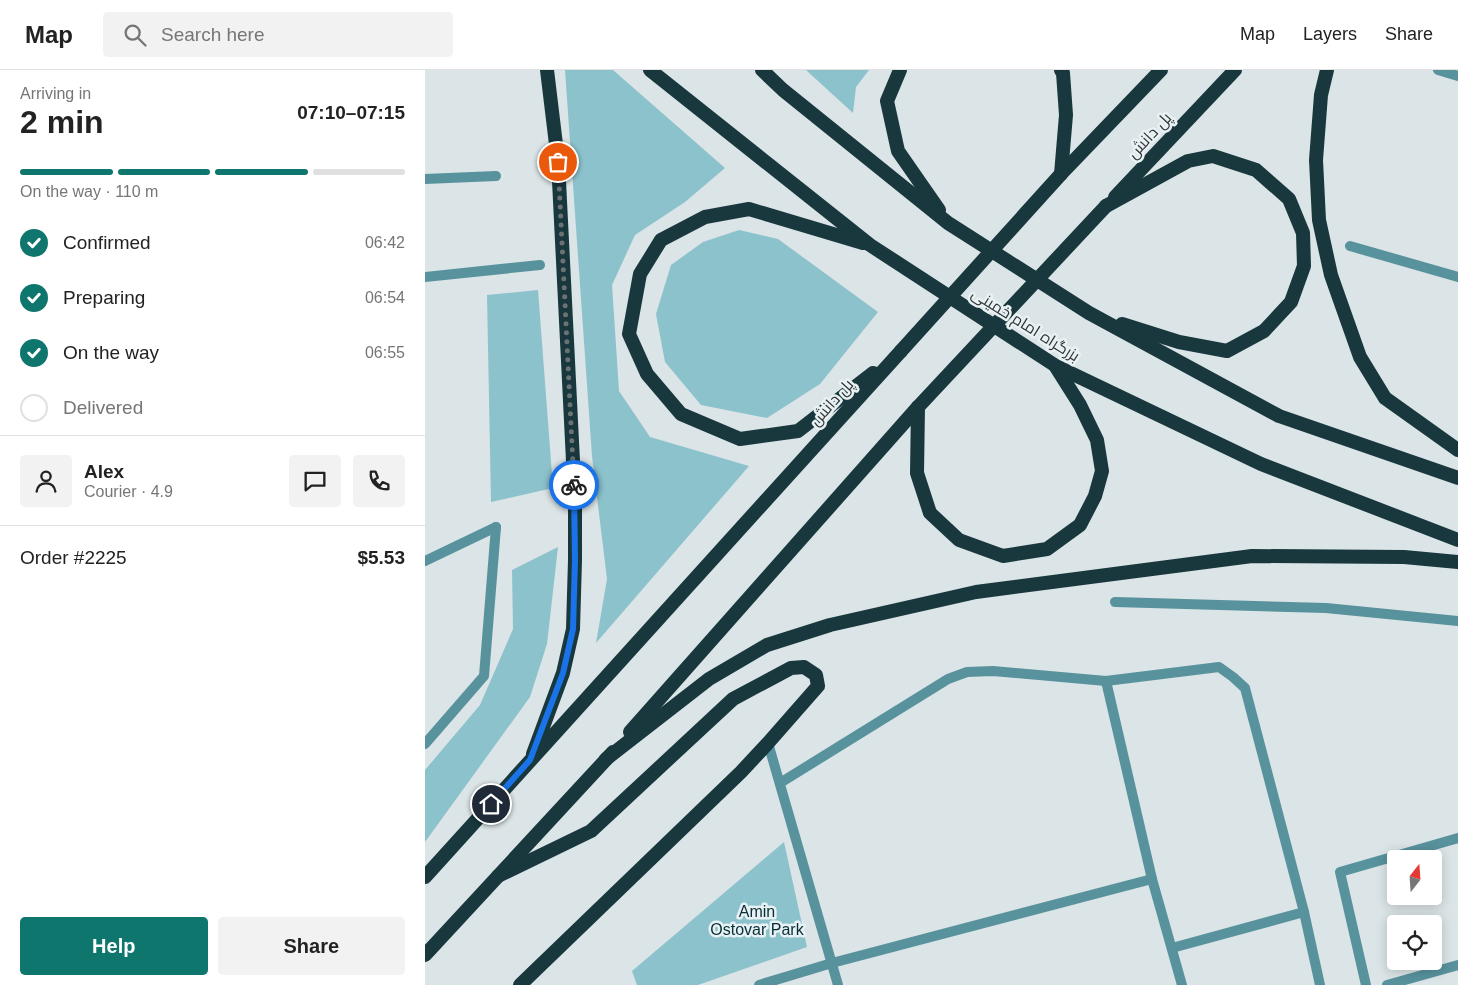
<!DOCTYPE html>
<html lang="en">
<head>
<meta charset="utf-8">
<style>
	body { margin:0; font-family:Helvetica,Cairo,sans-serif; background:#f2f2f2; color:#222; height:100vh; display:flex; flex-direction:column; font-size:19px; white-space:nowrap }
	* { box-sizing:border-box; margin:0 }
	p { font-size:16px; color:#767676 }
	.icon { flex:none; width:28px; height:28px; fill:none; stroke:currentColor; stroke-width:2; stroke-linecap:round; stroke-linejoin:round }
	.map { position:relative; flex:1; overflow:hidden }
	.sheet { display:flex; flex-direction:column; background:#fff; width:425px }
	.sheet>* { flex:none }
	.needle { width:32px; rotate:17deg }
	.buttons { position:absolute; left:962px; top:780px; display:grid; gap:10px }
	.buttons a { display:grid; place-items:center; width:55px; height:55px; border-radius:5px; background:#fff; box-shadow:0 2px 12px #0003; font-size:25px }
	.pin { position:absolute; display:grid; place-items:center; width:42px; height:42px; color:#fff; margin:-21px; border:2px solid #fff; border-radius:50%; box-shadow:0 1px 5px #0007 }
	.courier { position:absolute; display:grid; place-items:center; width:50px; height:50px; margin:-25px; border:4px solid #1a73e8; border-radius:50%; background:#fff; color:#222; box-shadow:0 1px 6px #0007 }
	.headline em { font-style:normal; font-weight:700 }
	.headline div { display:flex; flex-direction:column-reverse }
	.headline { display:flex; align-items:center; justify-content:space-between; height:85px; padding:0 20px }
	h1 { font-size:32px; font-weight:700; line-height:38px }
	.bar { display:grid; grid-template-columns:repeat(4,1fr); gap:8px 5px; align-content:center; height:60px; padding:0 20px }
	.bar i { height:6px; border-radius:4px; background:#e0e0e0 }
	.bar .selected { background:#0f766e }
	.bar p { grid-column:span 4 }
	.line { display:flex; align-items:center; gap:12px; padding:0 20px; border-top:1px solid #e0e0e0 }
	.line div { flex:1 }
	.round { display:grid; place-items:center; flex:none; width:52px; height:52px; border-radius:5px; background:#f2f2f2 }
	ol { padding:0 20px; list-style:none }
	li { display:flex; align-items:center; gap:15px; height:55px }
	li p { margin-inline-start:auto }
	li .icon { padding:5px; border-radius:50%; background:#0f766e; color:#fff; stroke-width:4 }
	li:last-child { color:#767676 }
	li i { width:28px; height:28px; border:2px solid #e0e0e0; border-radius:50% }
	.cta { display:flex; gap:10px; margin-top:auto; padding:10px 20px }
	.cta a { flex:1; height:58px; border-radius:5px; background:#0f766e; color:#fff; font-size:20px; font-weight:700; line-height:58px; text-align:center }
	.cta a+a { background:#f2f2f2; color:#222 }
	header { display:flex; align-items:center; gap:30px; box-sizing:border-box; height:70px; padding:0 25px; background:#fff; border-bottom:1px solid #e0e0e0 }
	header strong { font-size:24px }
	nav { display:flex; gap:28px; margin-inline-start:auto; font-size:18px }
	.search { width:350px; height:45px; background:#f2f2f2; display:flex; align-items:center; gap:12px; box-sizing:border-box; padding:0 18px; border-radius:5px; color:#767676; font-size:19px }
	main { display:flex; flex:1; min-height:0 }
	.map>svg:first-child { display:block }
</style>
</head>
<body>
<header>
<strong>Map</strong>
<div class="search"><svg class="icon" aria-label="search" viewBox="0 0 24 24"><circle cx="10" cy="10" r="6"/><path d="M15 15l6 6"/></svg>Search here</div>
<nav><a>Map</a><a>Layers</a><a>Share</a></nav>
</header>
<main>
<section class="sheet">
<div class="headline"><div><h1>2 min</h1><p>Arriving in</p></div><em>07:10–07:15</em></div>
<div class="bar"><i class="selected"></i><i class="selected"></i><i class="selected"></i><i></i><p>On the way · 110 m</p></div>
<ol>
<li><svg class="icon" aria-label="check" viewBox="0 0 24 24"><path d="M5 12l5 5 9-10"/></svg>Confirmed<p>06:42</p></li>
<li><svg class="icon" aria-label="check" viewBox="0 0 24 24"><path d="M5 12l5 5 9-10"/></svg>Preparing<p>06:54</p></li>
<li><svg class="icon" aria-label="check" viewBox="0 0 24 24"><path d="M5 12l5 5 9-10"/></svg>On the way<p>06:55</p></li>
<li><i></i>Delivered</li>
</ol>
<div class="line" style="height:90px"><a class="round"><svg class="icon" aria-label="person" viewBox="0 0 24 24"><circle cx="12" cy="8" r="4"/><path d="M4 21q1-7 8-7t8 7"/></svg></a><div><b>Alex</b><p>Courier · 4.9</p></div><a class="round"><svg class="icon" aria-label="chat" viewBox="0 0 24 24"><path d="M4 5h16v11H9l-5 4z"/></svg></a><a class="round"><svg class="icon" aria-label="phone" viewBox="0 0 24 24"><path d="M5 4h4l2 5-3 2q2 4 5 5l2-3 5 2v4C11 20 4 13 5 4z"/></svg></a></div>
<div class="line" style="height:65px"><div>Order #2225</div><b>$5.53</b></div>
<div class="cta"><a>Help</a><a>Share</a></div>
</section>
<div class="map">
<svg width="1033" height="915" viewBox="0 0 1033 915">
	<rect width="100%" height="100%" fill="#dbe4e6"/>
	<g fill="#8cc2cc">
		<path d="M140,0H188L300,98L260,132L210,165L187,215L194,321L225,367L324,396L171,573L182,509L167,386Z"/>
		<path d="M381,0H444L431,17L428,43Z"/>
		<path d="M314,160L353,169L453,242L395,314L342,348L276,335L240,292L231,244L246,195L278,172Z"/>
		<path d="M113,220L128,418L66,432L62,225Z"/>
		<path d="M133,477L122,574L105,627L0,772V700L55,635L88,559L87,500Z"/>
		<path d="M359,772L382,877L273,915H212L207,901Z"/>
	</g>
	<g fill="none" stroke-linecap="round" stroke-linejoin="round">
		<g stroke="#58929d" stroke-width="10">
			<path d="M1013,0L1033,6"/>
			<path d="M0,109L71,106"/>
			<path d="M925,176L1033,207"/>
			<path d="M0,207L115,195"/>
			<path d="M0,491L71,457"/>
			<path d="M343,673L413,915"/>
			<path d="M0,674L59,606L71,457"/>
			<path d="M355,713L523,609L542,602L568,601L681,611"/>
			<path d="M747,878L879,842"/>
			<path d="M334,915L407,893L727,809"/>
			<path d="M757,915L727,809L681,611L794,597L808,607L820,618L879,842L895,915"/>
			<path d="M941,915L915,802L1033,768"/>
			<path d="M962,915L1033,895"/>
		</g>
		<path stroke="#58929d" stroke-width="10" d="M690,532L901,538L1033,551"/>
		<g stroke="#18383e" stroke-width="14">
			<path d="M225,0L445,175L631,296L836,394L1033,470"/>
			<path d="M337,0L358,20L523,153L664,243L854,346L1033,408"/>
			<path d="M475,0L462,31L473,81L514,140"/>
			<path d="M902,0L896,25L891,90L894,150L906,205L935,287L960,328L1033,380"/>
			<path d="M636,104L736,0"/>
			<path d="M636,104L641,45L638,3L636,0"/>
			<path d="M690,127L810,0"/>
			<path d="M681,136L763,91L788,86L831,100L864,129L878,163L879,196L866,232L839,261L802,281L754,272L697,254"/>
			<path d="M438,173L324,139L280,147L236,170L215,204L204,264L222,304L256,344L315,369L373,361L448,303"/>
			<path d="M493,337L492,403L505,443L534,470L578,486L622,479L655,455L670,426L677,401L672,370L655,335L631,297"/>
			<path d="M205,662L493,337"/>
			<path d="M108,684L138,603L148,559L150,490V431L133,91L122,0"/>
			<path d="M181,689L284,609L342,575L405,555L551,522L827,486L979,487L1033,492"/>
			<path d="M73,806L166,761L308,629L366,598L379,597L391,605L393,616L343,673L316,702L95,915"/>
			<path d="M0,807L476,281"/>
			<path d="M0,885L188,682"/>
		</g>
		<g stroke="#18383e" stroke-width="14">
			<path d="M476,281L636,104"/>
			<path d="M493,337L681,136"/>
		</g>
	</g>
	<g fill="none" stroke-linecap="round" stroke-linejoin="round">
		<path stroke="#6c7273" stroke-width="5" stroke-dasharray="0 9" d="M133,92L149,415"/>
		<path stroke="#1a73e8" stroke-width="6" d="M66,734L105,690L138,603L148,559L150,490L149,415"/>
	</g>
	<g text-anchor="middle" stroke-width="5" stroke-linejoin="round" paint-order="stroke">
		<g font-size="16" fill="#303435" stroke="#e8f1f3">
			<text transform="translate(724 65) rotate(-47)" y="6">پل دانش</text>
			<text transform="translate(601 254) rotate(32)" y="6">بزرگراه امام خمینی</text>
			<text transform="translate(406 332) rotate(-48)" y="6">پل دانش</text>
		</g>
		<g font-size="16" fill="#072f36" stroke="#e8f1f3">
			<text x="332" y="847">Amin<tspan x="332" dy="18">Ostovar Park</tspan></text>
		</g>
	</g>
</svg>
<div class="buttons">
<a><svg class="needle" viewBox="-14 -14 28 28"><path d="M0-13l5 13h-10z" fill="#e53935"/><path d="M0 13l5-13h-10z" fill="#767676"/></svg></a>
<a><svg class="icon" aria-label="locate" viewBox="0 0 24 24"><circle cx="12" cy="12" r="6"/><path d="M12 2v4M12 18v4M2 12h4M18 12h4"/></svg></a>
</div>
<div class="pin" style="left:133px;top:92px;background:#ea580c"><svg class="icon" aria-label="bag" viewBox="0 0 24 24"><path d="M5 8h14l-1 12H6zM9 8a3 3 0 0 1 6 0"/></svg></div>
<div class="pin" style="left:66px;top:734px;background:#1f2937"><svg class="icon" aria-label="home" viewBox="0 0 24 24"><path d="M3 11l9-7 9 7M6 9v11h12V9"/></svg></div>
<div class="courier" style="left:149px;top:415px"><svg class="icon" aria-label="bike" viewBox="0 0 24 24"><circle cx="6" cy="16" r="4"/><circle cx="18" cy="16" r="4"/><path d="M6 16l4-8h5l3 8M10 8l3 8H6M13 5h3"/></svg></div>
</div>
</main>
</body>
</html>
